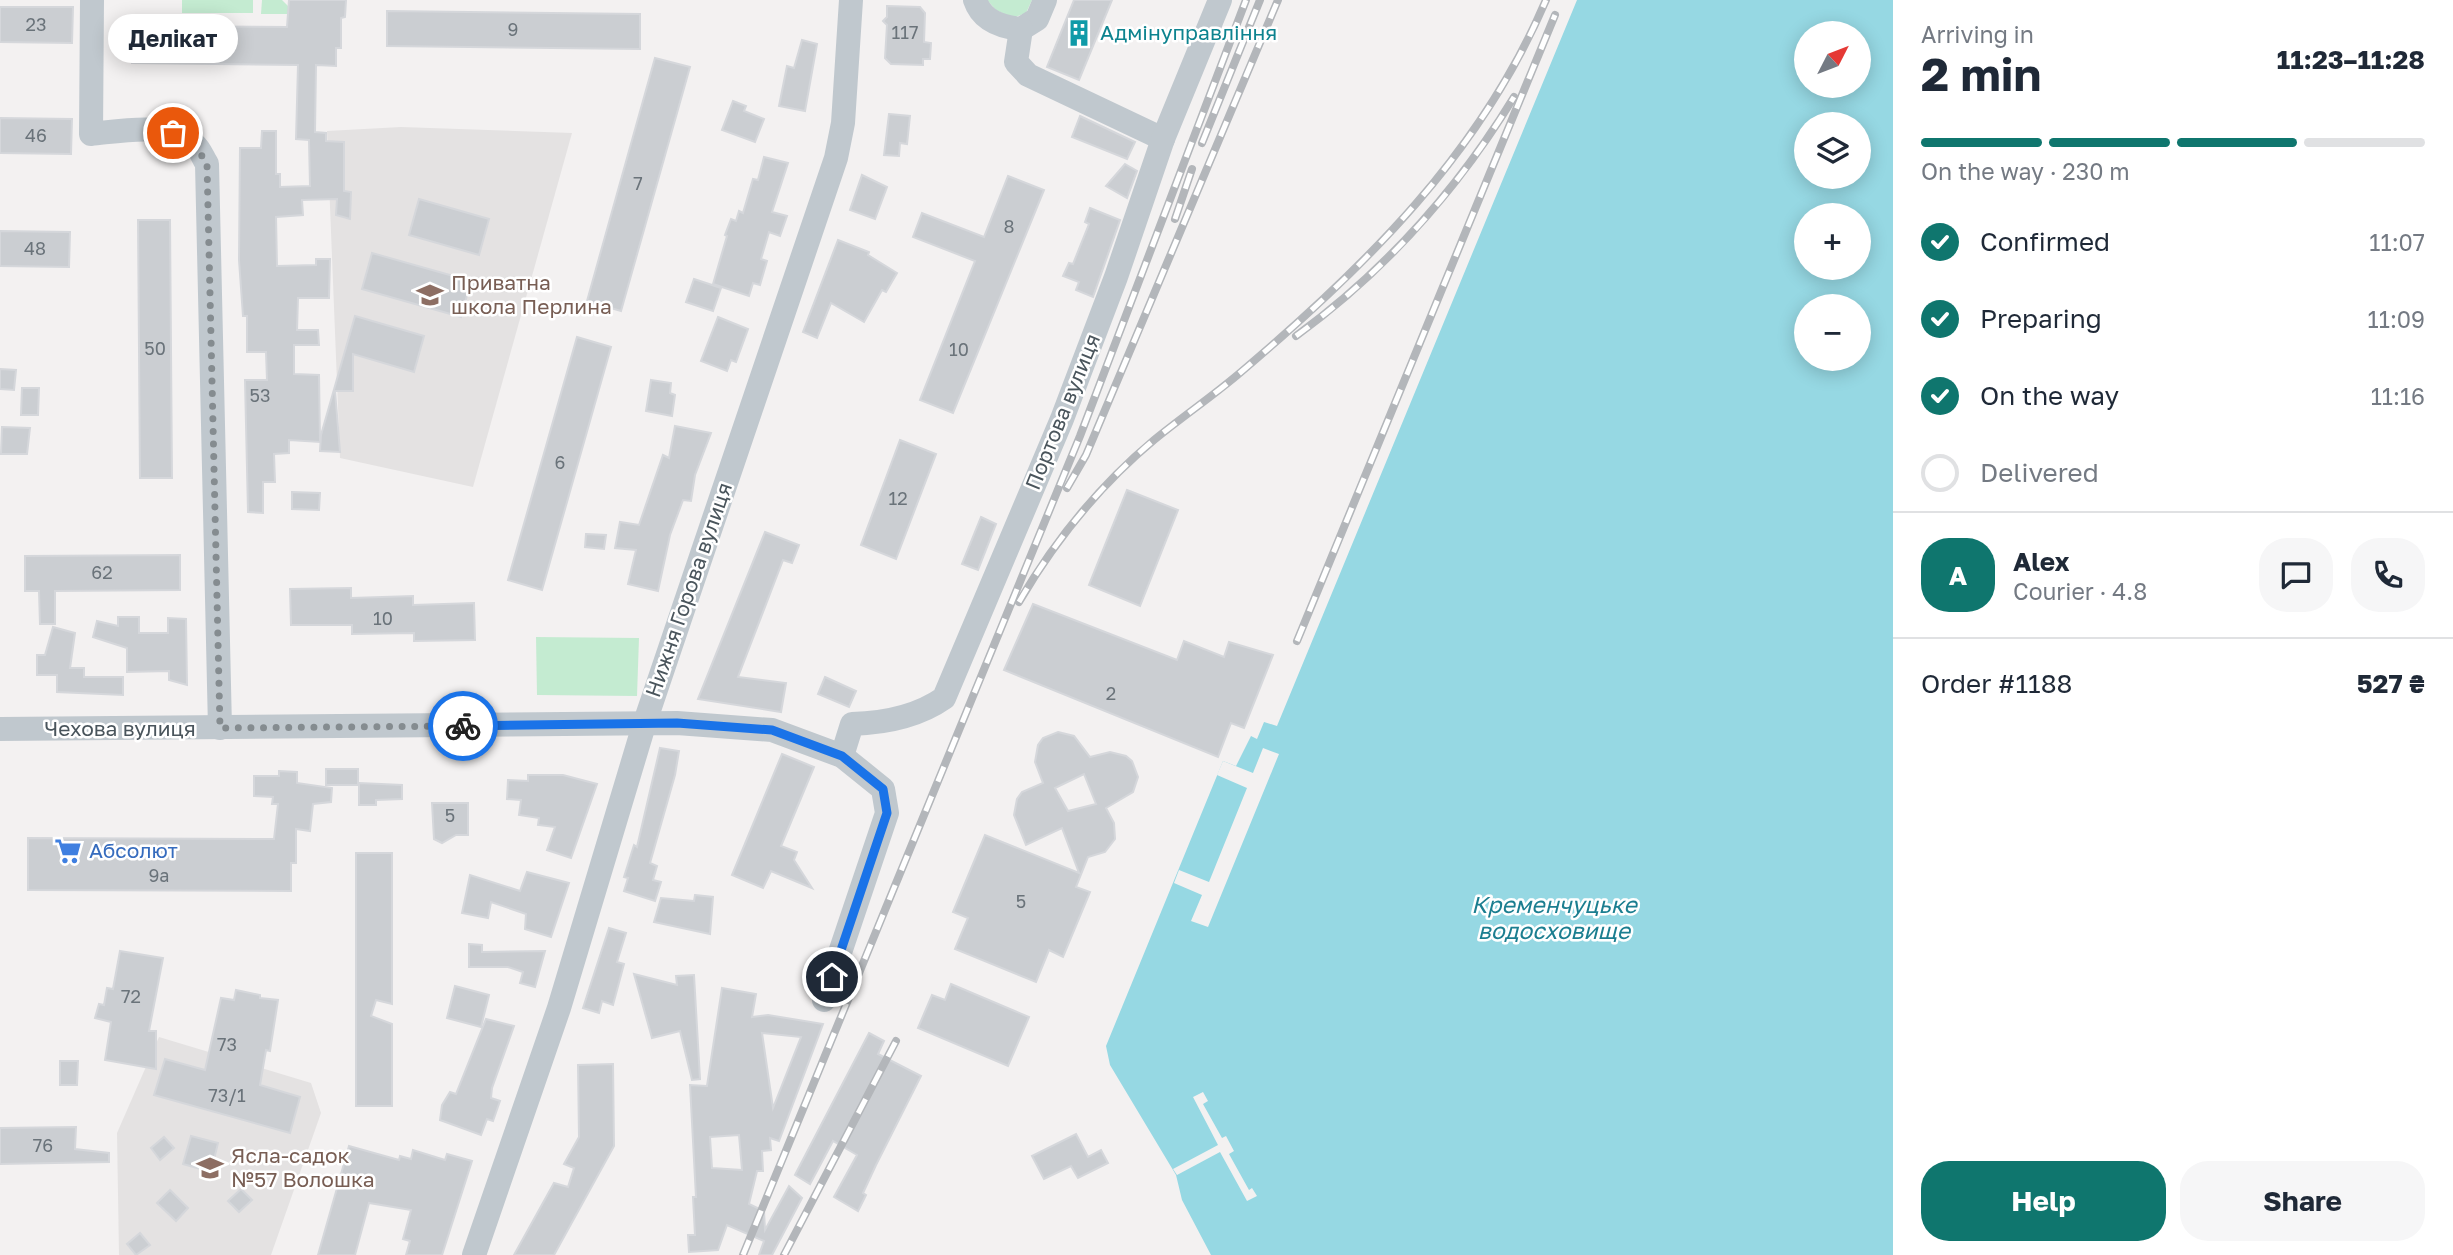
<!DOCTYPE html>
<html lang="en">
<head>
<meta charset="utf-8">
<style>
	body { margin:0; font-family:"Golos Text",sans-serif; background:#f6f6f7; color:#1f2937; height:100vh; display:flex; flex-direction:column; font-size:26px; white-space:nowrap }
	* { box-sizing:border-box; margin:0 }
	p { font-size:23px; color:#747a83 }
	.icon { flex:none; width:38px; height:38px; fill:none; stroke:currentColor; stroke-width:2; stroke-linecap:round; stroke-linejoin:round }
	.map { position:relative; flex:1; overflow:hidden }
	.sheet { display:flex; flex-direction:column; background:#fff; width:560px }
	.sheet>* { flex:none }
	.needle { width:46px; rotate:48deg }
	.controls { position:absolute; left:1794px; top:21px; display:grid; gap:14px }
	.controls a { display:grid; place-items:center; width:77px; height:77px; border-radius:50%; background:#fff; box-shadow:0 4px 18px #0003; font-size:35px }
	.pin { position:absolute; display:grid; place-items:center; width:60px; height:60px; color:#fff; margin:-30px; border:4px solid #fff; border-radius:50%; box-shadow:0 2px 7px #0007 }
	.courier { position:absolute; display:grid; place-items:center; width:70px; height:70px; margin:-35px; border:5px solid #1a73e8; border-radius:50%; background:#fff; color:#222; box-shadow:0 2px 9px #0007 }
	.bubble { position:absolute; height:49px; border-radius:24px; background:#fff; box-shadow:0 4px 18px #0003; font-size:23px; font-weight:700; line-height:49px; text-align:center }
	.summary em { font-style:normal; font-weight:700 }
	.summary div { display:flex; flex-direction:column-reverse }
	.summary { display:flex; align-items:center; justify-content:space-between; height:119px; padding:0 28px }
	h1 { font-size:46px; font-weight:700; line-height:52px }
	.bar { display:grid; grid-template-columns:repeat(4,1fr); gap:10px 7px; align-content:center; height:84px; padding:0 28px }
	.bar i { height:9px; border-radius:5px; background:#e0e1e3 }
	.bar .current { background:#0f766e }
	.bar p { grid-column:span 4 }
	.line { display:flex; align-items:center; gap:18px; padding:0 28px; border-top:2px solid #e0e1e3 }
	.line div { flex:1 }
	.round { display:grid; place-items:center; flex:none; width:74px; height:74px; border-radius:28px; background:#f6f6f7 }
	ol { padding:0 28px; list-style:none }
	li { display:flex; align-items:center; gap:21px; height:77px }
	li p { margin-inline-start:auto }
	li .icon { padding:7px; border-radius:50%; background:#0f766e; color:#fff; stroke-width:4 }
	li:last-child { color:#747a83 }
	li i { width:38px; height:38px; border:4px solid #e0e1e3; border-radius:50% }
	.action { display:flex; gap:14px; margin-top:auto; padding:14px 28px }
	.action a { flex:1; height:80px; border-radius:28px; background:#0f766e; color:#fff; font-size:28px; font-weight:700; line-height:80px; text-align:center }
	.action a+a { background:#f6f6f7; color:#1f2937 }
	main { display:flex; flex:1; min-height:0 }
	.map>svg:first-child { display:block }
</style>
</head>
<body>
<main>
<div class="map">
<svg width="1893" height="1255" viewBox="0 0 1893 1255">
	<rect width="100%" height="100%" fill="#f3f1f1"/>
	<g fill="#e4e2e2">
		<path d="M401,127L572,133L473,487L340,458L327,131Z"/>
		<path d="M159,1037L311,1083L321,1113L271,1255H119L117,1133Z"/>
	</g>
	<g fill="#c4ebd1">
		<rect x="182" y="0" width="71" height="13"/>
		<path d="M262,0H282L296,14H261Z"/>
		<path d="M987,0H1032L1026,13L1013,18L996,10Z"/>
		<path d="M536,637L639,638L637,696L537,695Z"/>
	</g>
	<path fill="#96d8e3" fill-rule="evenodd" d="M1577,0H1893V1255H1211L1182,1200L1176,1175L1110,1065L1106,1046L1223,761L1236,766L1251,736L1257,739L1264,722L1277,726ZM1806,33H1858V86H1806ZM1806,124H1858V177H1806ZM1806,215H1858V268H1806ZM1806,306H1858V359H1806Z"/>
	<g fill="#f3f1f1">
		<path d="M1263,748L1279,754L1208,927L1191,921L1202,895L1174,883L1179,870L1209,882L1247,788L1217,775L1223,761L1253,773Z"/>
		<path d="M1203,1092L1208,1101L1203,1104L1222,1138L1226,1136L1234,1151L1229,1154L1249,1190L1252,1188L1257,1196L1247,1201L1220,1152L1177,1175L1173,1169L1218,1145L1193,1097Z"/>
	</g>
	<g fill="#cbced2" stroke="#d5d7db" stroke-width="2" fill-rule="evenodd">
		<path d="M289,0H346L345,17L341,18V48H336V66L316,65L315,132L326,133V141L344,142V191L351,192L350,219L336,215L337,199L302,200L303,215L276,217L277,266L316,265V259H330L329,298H298L297,330H318L319,345H294V374L319,375L320,442L289,440V453L274,454L275,482H263V513L248,512L245,380H267L266,352H247V316H243L239,260L240,148H261L262,131H276V174H280V187L310,186L309,140L296,139L298,65L132,63V26L287,27Z"/>
		<path d="M1074,0H1112L1079,80L1047,67Z"/>
		<path d="M887,6L920,7L925,13L924,42L931,43L930,59H923V65L891,64L885,58L887,25L883,21L887,17Z"/>
		<path d="M0,7H73L72,43L0,42Z"/>
		<path d="M387,11L640,14V49L387,46Z"/>
		<path d="M802,40L817,44L805,111L779,106L787,66L794,68Z"/>
		<path d="M655,58L690,67L621,311L587,301Z"/>
		<path d="M733,101L746,106L744,111L764,119L755,142L722,130Z"/>
		<path d="M889,114L910,116L907,144L900,143L899,156L884,155Z"/>
		<path d="M1080,116L1135,142L1127,159L1072,137Z"/>
		<path d="M0,118L72,119L71,154L0,153Z"/>
		<path d="M764,157L788,163L772,212L787,216L780,236L769,232L761,259L767,261L760,285L753,283L749,296L713,284L727,236L725,235L731,219L736,221L739,211L743,213L753,179L758,180Z"/>
		<path d="M1125,164L1137,171L1127,198L1106,186Z"/>
		<path d="M862,175L887,187L875,219L850,210Z"/>
		<path d="M1008,176L1044,190L953,413L920,400L975,261L913,237L922,213L984,237Z"/>
		<path d="M419,199L489,219L479,255L409,235Z"/>
		<path d="M1090,208L1120,220L1093,297L1076,290L1079,282L1063,276L1069,263L1073,264L1089,224L1085,222Z"/>
		<path d="M138,220H170L172,478H140Z"/>
		<path d="M0,231L70,232L69,267L0,266Z"/>
		<path d="M838,240L869,252L868,255L897,273L886,292L882,290L864,322L831,303L817,338L803,332Z"/>
		<path d="M372,253L471,281L461,317L362,289Z"/>
		<path d="M694,279L721,288L713,311L686,302Z"/>
		<path d="M355,316L424,336L414,372L353,354V391H335L340,452L320,451L321,435Z"/>
		<path d="M718,317L748,329L736,362L731,360L727,371L701,361Z"/>
		<path d="M577,337L611,347L542,590L508,580Z"/>
		<path d="M0,369L16,370L14,390L0,389Z"/>
		<path d="M651,380L671,383L670,393L675,395L672,416L646,411Z"/>
		<path d="M22,388H39L38,415H21Z"/>
		<path d="M675,426L711,433L695,475L691,501L683,500L670,535L658,591L628,584L636,550L615,548L620,522L639,525L663,455L669,458Z"/>
		<path d="M2,427L30,428L27,454H1Z"/>
		<path d="M900,440L936,454L896,559L861,545Z"/>
		<path d="M1127,490L1178,510L1140,606L1089,585Z"/>
		<path d="M292,492L320,493L319,510L292,509Z"/>
		<path d="M981,517L996,524L978,570L962,564Z"/>
		<path d="M765,532L799,545L792,563L783,560L738,677L786,683L781,712L698,699Z"/>
		<path d="M586,534L606,535L604,549L585,547Z"/>
		<path d="M180,555V590L55,591V624H40L39,591H25V556Z"/>
		<path d="M351,588V598L413,596V605L474,603L475,640L414,641V633L352,634V625H291L290,589Z"/>
		<path d="M1033,604L1177,660L1184,641L1224,657L1229,642L1273,655L1244,728L1231,723L1218,757L1004,670Z"/>
		<path d="M118,617H139V633H168V618L186,619L187,685L169,680V671L127,672V648L93,637L97,621L118,626Z"/>
		<path d="M53,627L75,633L70,668H84V677H123V695L57,692V675H37V655H45Z"/>
		<path d="M825,677L856,691L849,707L818,694Z"/>
		<path d="M1058,732L1074,736L1090,757L1110,752L1126,756L1132,761L1138,777L1133,792L1106,808L1114,823L1115,839L1105,852L1088,857L1076,887L1090,892L1063,957L1049,950L1036,982L955,949L968,918L953,912L985,835L1079,873L1062,828L1026,845L1014,815L1017,799L1022,792L1043,783L1035,762L1038,745L1043,738ZM1084,774L1096,804L1068,811L1055,788Z"/>
		<path d="M660,748L679,751L675,775L650,863L657,866L653,880L661,882L655,901L624,891L628,878L624,877L634,845L637,847Z"/>
		<path d="M782,754L814,767L781,846L797,852L794,860L812,888L771,871L763,888L732,875Z"/>
		<rect x="326" y="769" width="32" height="16"/>
		<path d="M279,771L297,772V783L332,788L331,802L313,804L310,831L296,829V863H291V891L28,890V838L274,839L278,804H272L273,797L254,796V776H279Z"/>
		<path d="M528,775H563L597,784L571,858L547,850L555,827L538,825L539,818L519,815L521,800L507,799L508,780L528,781Z"/>
		<path d="M359,783L402,785V799L376,800V805H359Z"/>
		<path d="M432,803H468V835H456L442,843L434,839Z"/>
		<path d="M356,853H392V1004L376,1000L371,1016L392,1024V1106H356Z"/>
		<path d="M527,872L569,883L551,937L525,929L526,914L491,902L488,918L462,913L470,875L520,891Z"/>
		<path d="M695,895L713,897L710,934L654,922L661,898L694,901Z"/>
		<path d="M609,928L626,933L617,962L624,964L613,1005L602,1001L599,1013L583,1008Z"/>
		<path d="M469,944L482,945V952L545,951L535,987L520,983L523,972L508,967H469Z"/>
		<path d="M120,951L163,958L149,1031H156V1069L105,1060L111,1022L95,1018L99,1004L104,1005L107,988L113,989Z"/>
		<path d="M634,974L677,985L676,976L694,975L700,1079L692,1080L680,1031L652,1038Z"/>
		<path d="M951,984L1029,1017L1008,1066L918,1028L932,995L945,1000Z"/>
		<path d="M455,986L489,995L481,1027L447,1018Z"/>
		<path d="M722,988L756,994L752,1017L768,1015L823,1024L779,1141L770,1138L771,1150L762,1151L763,1171H757L749,1204L764,1211L765,1230L789,1186L802,1198L772,1255H759L764,1241L727,1225L718,1250L689,1252L688,1235H695L693,1197H696L690,1085L707,1086ZM762,1033L801,1037L773,1108ZM739,1135L742,1170L712,1168L710,1137Z"/>
		<path d="M236,990L260,995V998L278,1000L270,1051L266,1050L260,1085L300,1097L290,1133L154,1095L165,1059L205,1070L221,998L234,1000Z"/>
		<path d="M486,1019L514,1026L492,1088L491,1098L500,1101L493,1121L487,1119L481,1135L440,1120L442,1105L450,1092L456,1094Z"/>
		<path d="M869,1033L884,1041L878,1054L921,1076L876,1165L863,1193L866,1195L858,1211L834,1197L857,1155L833,1141L810,1184L795,1175Z"/>
		<path d="M60,1061H78L77,1085H60Z"/>
		<path d="M613,1064L614,1146L554,1255H514L554,1183L568,1187L574,1168L564,1164L579,1137L578,1065Z"/>
		<path d="M76,1127L75,1149L109,1153V1162L0,1164V1128Z"/>
		<path d="M1076,1134L1088,1157L1101,1150L1108,1163L1078,1178L1071,1166L1044,1179L1032,1156Z"/>
		<path d="M191,1136L218,1143L211,1172L183,1164Z"/>
		<path d="M164,1137L174,1148L160,1160L151,1148Z"/>
		<path d="M349,1146L399,1160L400,1156L411,1159L413,1150L445,1160L447,1154L472,1161L442,1255H406L410,1241L403,1239L411,1210L369,1203L355,1255H318Z"/>
		<path d="M241,1189L252,1200L239,1212L228,1201Z"/>
		<path d="M170,1190L188,1208L176,1221L157,1203Z"/>
		<path d="M140,1233L150,1245L136,1255L127,1244Z"/>
	</g>
	<g fill="none" stroke-linecap="round" stroke-linejoin="round">
		<g stroke="#c0c8ce" stroke-width="24">
			<path d="M92,0L91,134C122,131 169,121 195,145C200,149 203,158 207,164L220,728"/>
			<path d="M975,0C982,21 1001,27 1021,29L1037,19L1045,0"/>
			<path d="M1021,29L1016,62L1028,75L1163,139"/>
			<path d="M0,729L677,723L772,730L842,756L883,789L887,813L824,1000"/>
			<path d="M842,756L852,724C885,723 917,717 944,698L1062,419L1116,277L1163,139L1220,0"/>
			<path d="M474,1255L559,1008L644,725L836,158L843,123L851,0"/>
		</g>
		<defs>
			<g id="rail">
				<path d="M1202,143L1260,0"/>
				<path d="M1175,219L1192,169"/>
				<path d="M1296,336C1386,270 1456,192 1514,97"/>
				<path d="M1067,488L1086,455L1278,0"/>
				<path d="M1019,602C1054,542 1100,485 1154,440C1182,417 1213,396 1241,372C1366,266 1481,153 1546,0"/>
				<path d="M1297,641L1555,15"/>
				<path d="M743,1255L1080,436L1246,0"/>
				<path d="M784,1255L896,1041"/>
			</g>
		</defs>
		<use href="#rail" stroke="#b3b6ba" stroke-width="8"/>
		<use href="#rail" stroke="#fff" stroke-width="5" stroke-dasharray="16" stroke-linecap="butt"/>
	</g>
	<g fill="none" stroke-linecap="round" stroke-linejoin="round">
		<path stroke="#858c90" stroke-width="7" stroke-dasharray="0 12.6" d="M173,133L195,145L207,164L220,728L463,726"/>
		<path stroke="#1a73e8" stroke-width="9" d="M463,726L677,723L772,730L842,756L883,789L887,813L832,977"/>
	</g>
	<defs>
		<symbol id="building-bare" viewBox="-9 -9 18 18"><path d="M-4-6H4V6H1V3H-1V6H-4ZM-2.5-4.3h1.7v1.8h-1.7ZM.8-4.3h1.7v1.8H.8ZM-2.5-1h1.7V.8h-1.7ZM.8-1h1.7V.8H.8Z" fill="#0f9aa8" stroke="#fff" stroke-width="2.5" paint-order="stroke"/></symbol>
		<symbol id="school-bare" viewBox="-9 -9 18 18"><path d="M0-5L7-2L0 1L-7-2ZM-4 1L0 2.5L4 1V4Q0 6-4 4Z" fill="#8d6e63" stroke="#fff" stroke-width="2.5" paint-order="stroke"/></symbol>
		<symbol id="supermarket-bare" viewBox="-9 -9 18 18"><path d="M-6-5.5h2.5l.6 2H6L4.5 2H-2.5L-4.4-4H-6ZM-1.5 3.2a1.3 1.3 0 1 0 .1 0ZM3 3.2a1.3 1.3 0 1 0 .1 0Z" fill="#3f7fe0" stroke="#fff" stroke-width="2.5" paint-order="stroke"/></symbol>
	</defs>
	<g fill-rule="evenodd">
		<use href="#building-bare" x="1060" y="14" width="38" height="38"/>
		<use href="#school-bare" x="411" y="276" width="38" height="38"/>
		<use href="#supermarket-bare" x="49" y="832" width="38" height="38"/>
		<use href="#school-bare" x="191" y="1149" width="38" height="38"/>
	</g>
	<g text-anchor="middle" stroke-width="5" stroke-linejoin="round" paint-order="stroke">
		<g font-size="18" fill="#6a737a">
			<text x="36" y="31">23</text>
			<text x="513" y="36">9</text>
			<text x="905" y="39">117</text>
			<text x="36" y="142">46</text>
			<text x="638" y="190">7</text>
			<text x="1009" y="233">8</text>
			<text x="35" y="255">48</text>
			<text x="155" y="355">50</text>
			<text x="959" y="356">10</text>
			<text x="260" y="402">53</text>
			<text x="560" y="469">6</text>
			<text x="898" y="505">12</text>
			<text x="102" y="579">62</text>
			<text x="383" y="625">10</text>
			<text x="1111" y="700">2</text>
			<text x="450" y="822">5</text>
			<text x="159" y="882">9а</text>
			<text x="1021" y="908">5</text>
			<text x="131" y="1003">72</text>
			<text x="227" y="1051">73</text>
			<text x="227" y="1102">73/1</text>
			<text x="43" y="1152">76</text>
		</g>
		<g font-size="21" fill="#0d838f" stroke="#fff" text-anchor="start">
			<text x="1100" y="40">Адмінуправління</text>
		</g>
		<g font-size="21" fill="#785e54" stroke="#fff" text-anchor="start">
			<text x="451" y="290">Приватна<tspan x="451" dy="24">школа Перлина</tspan></text>
			<text x="231" y="1163">Ясла-садок<tspan x="231" dy="24">№57 Волошка</tspan></text>
		</g>
		<g font-size="21" fill="#4a555c" stroke="#fff">
			<text transform="translate(1063 412) rotate(-68)" y="7">Портова вулиця</text>
			<text transform="translate(689 590) rotate(-71)" y="7">Нижня Горова вулиця</text>
			<text x="120" y="736">Чехова вулиця</text>
		</g>
		<g font-size="21" fill="#366cbe" stroke="#fff" text-anchor="start">
			<text x="89" y="858">Абсолют</text>
		</g>
		<g font-size="23" font-style="italic" fill="#1b7e90" stroke="#fff">
			<text x="1554" y="913">Кременчуцьке<tspan x="1554" dy="26">водосховище</tspan></text>
		</g>
	</g>
</svg>
<div class="controls">
<a><svg class="needle" viewBox="-14 -14 28 28"><path d="M0-13l5 13h-10z" fill="#e53935"/><path d="M0 13l5-13h-10z" fill="#747a83"/></svg></a>
<a><svg class="icon" aria-label="layers" viewBox="0 0 24 24"><path d="M12 4l9 5-9 5-9-5zM3 14l9 5 9-5"/></svg></a>
<a>+</a>
<a>−</a>
</div>
<div class="pin" style="left:173px;top:133px;background:#ea580c"><svg class="icon" aria-label="bag" viewBox="0 0 24 24"><path d="M5 8h14l-1 12H6zM9 8a3 3 0 0 1 6 0"/></svg></div>
<div class="pin" style="left:832px;top:977px;background:#1f2937"><svg class="icon" aria-label="home" viewBox="0 0 24 24"><path d="M3 11l9-7 9 7M6 9v11h12V9"/></svg></div>
<div class="courier" style="left:463px;top:726px"><svg class="icon" aria-label="bike" viewBox="0 0 24 24"><circle cx="6" cy="16" r="4"/><circle cx="18" cy="16" r="4"/><path d="M6 16l4-8h5l3 8M10 8l3 8H6M13 5h3"/></svg></div>
<div class="bubble" style="left:108px;top:14px;width:130px">Делікат</div>
</div>
<section class="sheet">
<div class="summary"><div><h1>2 min</h1><p>Arriving in</p></div><em>11:23–11:28</em></div>
<div class="bar"><i class="current"></i><i class="current"></i><i class="current"></i><i></i><p>On the way · 230 m</p></div>
<ol>
<li><svg class="icon" aria-label="check" viewBox="0 0 24 24"><path d="M5 12l5 5 9-10"/></svg>Confirmed<p>11:07</p></li>
<li><svg class="icon" aria-label="check" viewBox="0 0 24 24"><path d="M5 12l5 5 9-10"/></svg>Preparing<p>11:09</p></li>
<li><svg class="icon" aria-label="check" viewBox="0 0 24 24"><path d="M5 12l5 5 9-10"/></svg>On the way<p>11:16</p></li>
<li><i></i>Delivered</li>
</ol>
<div class="line" style="height:126px"><b class="round" style="background:#0f766e;color:#fff">A</b><div><b>Alex</b><p>Courier · 4.8</p></div><a class="round"><svg class="icon" aria-label="chat" viewBox="0 0 24 24"><path d="M4 5h16v11H9l-5 4z"/></svg></a><a class="round"><svg class="icon" aria-label="phone" viewBox="0 0 24 24"><path d="M5 4h4l2 5-3 2q2 4 5 5l2-3 5 2v4C11 20 4 13 5 4z"/></svg></a></div>
<div class="line" style="height:91px"><div>Order #1188</div><b>527 ₴</b></div>
<div class="action"><a>Help</a><a>Share</a></div>
</section>
</main>
</body>
</html>
